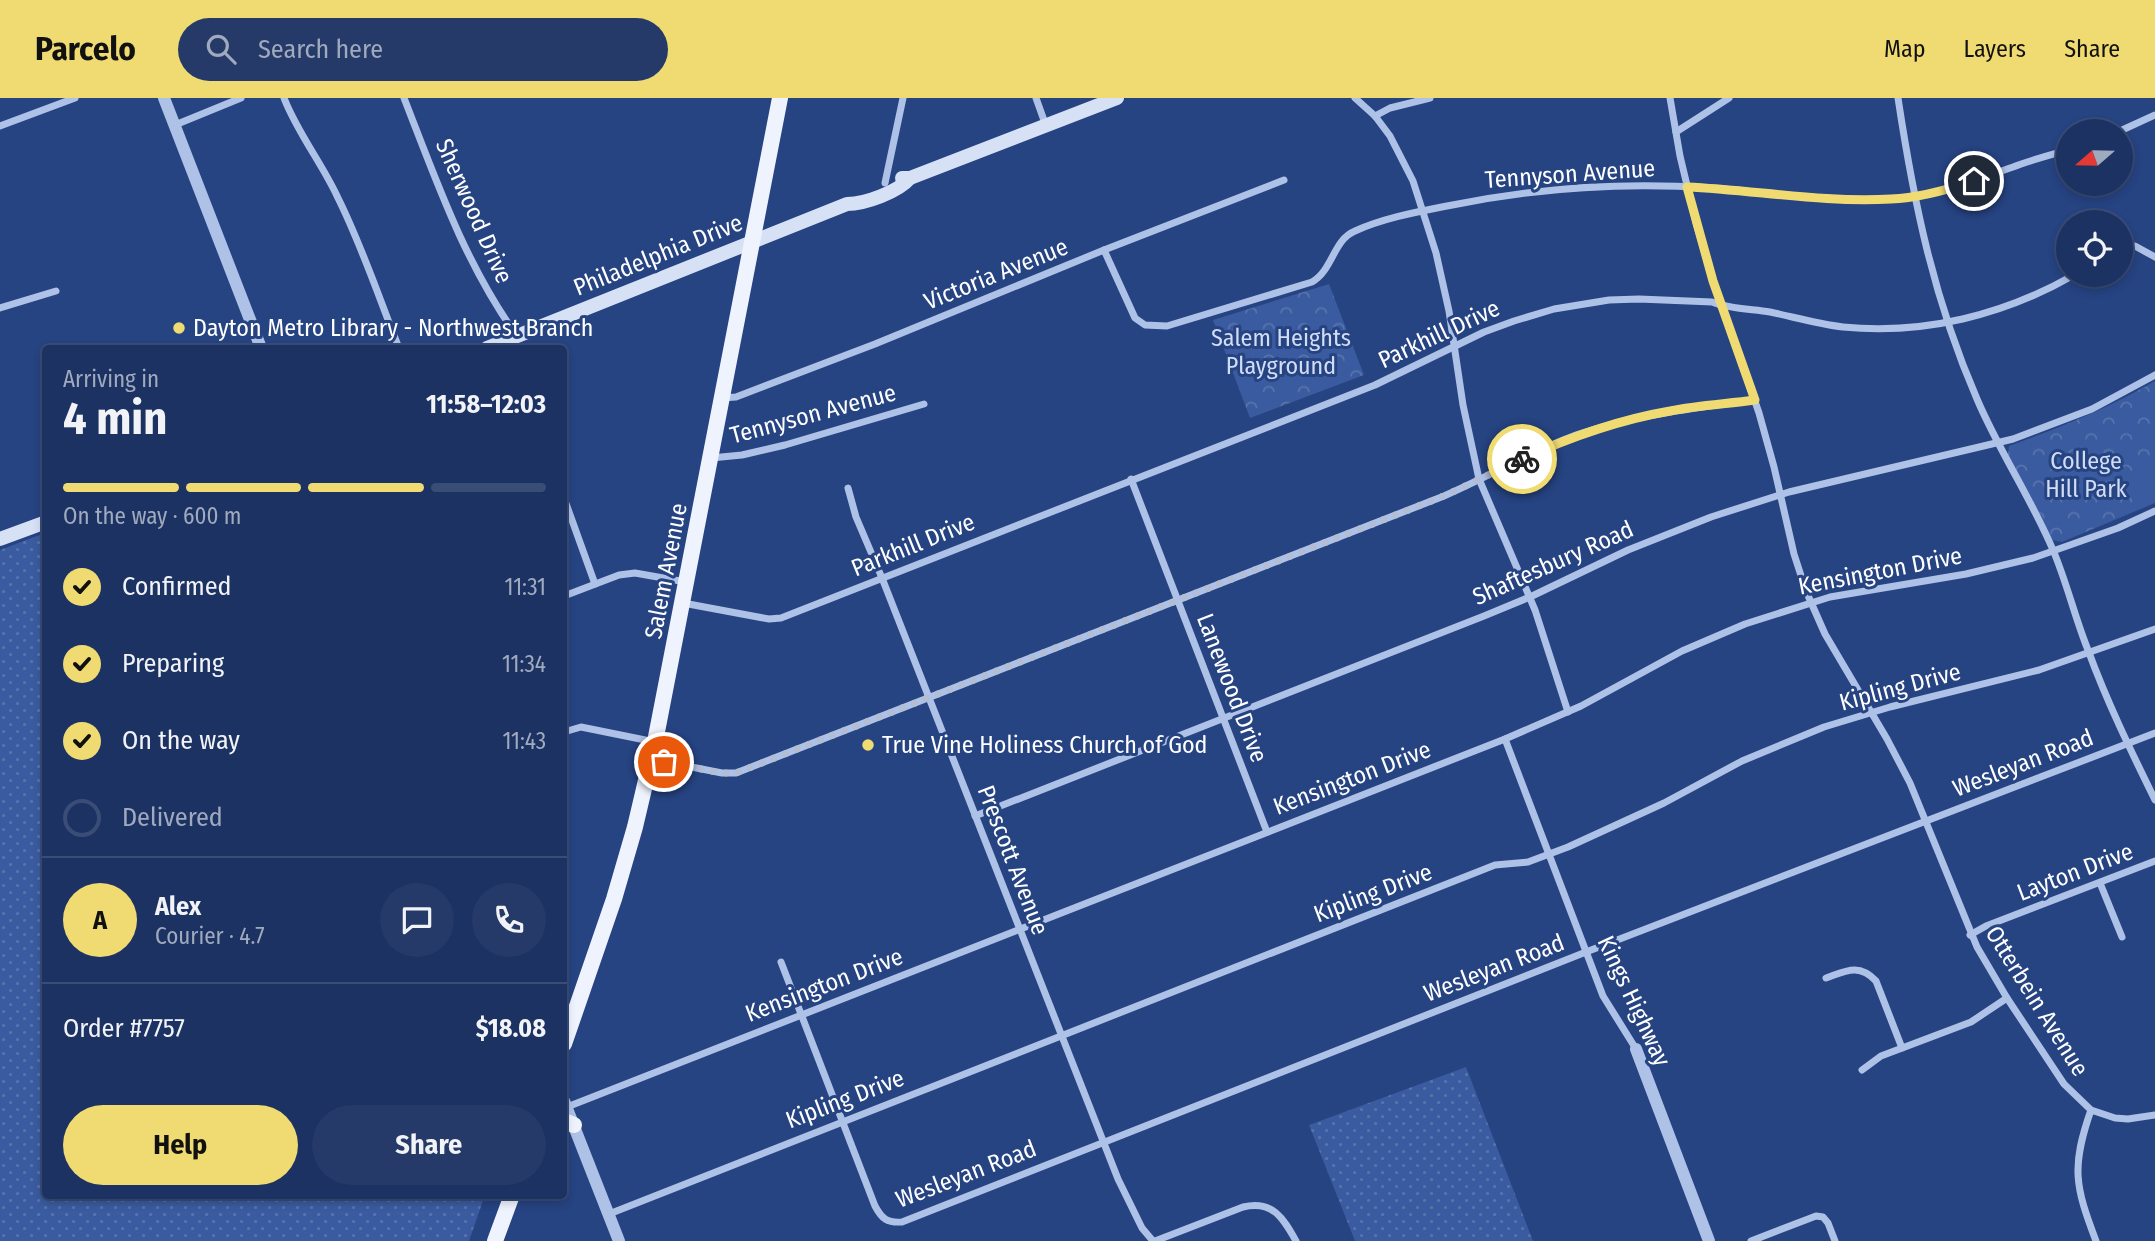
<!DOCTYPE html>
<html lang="en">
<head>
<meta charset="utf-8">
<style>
	body { margin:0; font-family:"Fira Sans Condensed",sans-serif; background:#253a68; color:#f1f3f6; height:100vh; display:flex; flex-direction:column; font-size:26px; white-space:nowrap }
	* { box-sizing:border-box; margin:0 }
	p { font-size:23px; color:#a0aabe }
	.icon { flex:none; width:38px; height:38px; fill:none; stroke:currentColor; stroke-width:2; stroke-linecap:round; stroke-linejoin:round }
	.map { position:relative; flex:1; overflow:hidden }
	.drawer { position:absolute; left:42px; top:247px; width:525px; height:854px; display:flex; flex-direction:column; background:#1c3262; border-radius:7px; box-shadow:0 4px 10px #0003,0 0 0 2px #3a4d77 }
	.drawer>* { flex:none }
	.needle { width:46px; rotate:250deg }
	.tools { position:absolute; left:2056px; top:21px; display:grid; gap:14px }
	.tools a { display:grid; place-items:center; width:77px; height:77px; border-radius:50%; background:#1c3262; box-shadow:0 4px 10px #0003,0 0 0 2px #3a4d77; font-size:35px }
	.pin { position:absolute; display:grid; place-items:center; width:60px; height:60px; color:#fff; margin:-30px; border:4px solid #fff; border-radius:50%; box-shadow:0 2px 7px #0007 }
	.courier { position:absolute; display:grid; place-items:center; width:70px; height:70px; margin:-35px; border:5px solid #f0db72; border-radius:50%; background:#fff; color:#222; box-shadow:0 2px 9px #0007 }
	.overview em { font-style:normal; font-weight:700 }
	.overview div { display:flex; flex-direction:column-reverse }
	.overview { display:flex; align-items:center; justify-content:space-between; height:119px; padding:0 21px }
	h1 { font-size:46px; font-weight:700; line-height:52px }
	.bar { display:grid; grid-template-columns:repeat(4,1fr); gap:10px 7px; align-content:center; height:84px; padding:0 21px }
	.bar i { height:9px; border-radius:5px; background:#3a4d77 }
	.bar .active { background:#f0db72 }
	.bar p { grid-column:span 4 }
	.line { display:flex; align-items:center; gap:18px; padding:0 21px; border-top:2px solid #3a4d77 }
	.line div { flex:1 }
	.round { display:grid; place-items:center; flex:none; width:74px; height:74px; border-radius:37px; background:#253a68 }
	ol { padding:0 21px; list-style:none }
	li { display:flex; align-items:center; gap:21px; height:77px }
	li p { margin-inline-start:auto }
	li .icon { padding:7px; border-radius:50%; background:#f0db72; color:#111; stroke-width:4 }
	li:last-child { color:#a0aabe }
	li i { width:38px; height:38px; border:4px solid #3a4d77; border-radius:50% }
	.primary-button { display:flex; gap:14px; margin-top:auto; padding:14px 21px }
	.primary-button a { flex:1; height:80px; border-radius:42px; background:#f0db72; color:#111; font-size:28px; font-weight:700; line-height:80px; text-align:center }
	.primary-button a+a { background:#253a68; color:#f1f3f6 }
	header { display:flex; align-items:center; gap:42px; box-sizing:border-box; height:98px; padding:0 35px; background:#f0db72; color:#111 }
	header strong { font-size:33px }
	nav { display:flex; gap:38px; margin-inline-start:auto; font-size:24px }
	.search { width:490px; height:63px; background:#253a68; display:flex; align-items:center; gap:18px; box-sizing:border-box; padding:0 24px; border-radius:38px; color:#a0aabe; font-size:26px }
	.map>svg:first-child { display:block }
</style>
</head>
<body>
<header>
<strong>Parcelo</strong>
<div class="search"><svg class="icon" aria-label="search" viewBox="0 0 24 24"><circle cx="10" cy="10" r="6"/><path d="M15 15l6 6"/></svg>Search here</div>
<nav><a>Map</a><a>Layers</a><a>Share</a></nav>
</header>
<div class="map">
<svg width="2155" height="1143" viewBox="0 0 2155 1143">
	<defs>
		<pattern id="grass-dots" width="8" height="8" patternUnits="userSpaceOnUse" patternTransform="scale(1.75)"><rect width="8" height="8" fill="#3a5b9f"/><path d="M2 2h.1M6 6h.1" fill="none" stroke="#5874ad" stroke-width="1.8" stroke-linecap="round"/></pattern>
		<pattern id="park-crowns" width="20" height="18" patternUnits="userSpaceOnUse" patternTransform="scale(1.75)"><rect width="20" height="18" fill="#3a5b9f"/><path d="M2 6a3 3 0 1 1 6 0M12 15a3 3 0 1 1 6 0" fill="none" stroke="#5874ad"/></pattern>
	</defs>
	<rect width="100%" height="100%" fill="#264382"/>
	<g fill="url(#grass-dots)">
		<path d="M45,435L46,1097H485L469,1143H0V452Z"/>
		<path d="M1466,969L1533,1143H1355L1309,1027Z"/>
	</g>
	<g fill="url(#park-crowns)">
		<path d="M1329,186L1364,277L1250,320L1213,222Z"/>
		<path d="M2155,283V405L2062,444L2052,442L2008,356L2009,348C2059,330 2109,310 2155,283Z"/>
	</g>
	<path fill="#3a5b9f" d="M2151,365L2155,375V389L2126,401L2117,379Z"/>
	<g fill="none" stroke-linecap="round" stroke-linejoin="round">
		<g stroke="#aec1e7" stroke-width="7">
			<path d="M284,0C298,36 322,65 338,100C362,148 379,200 399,250"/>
			<path d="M404,0C436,82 465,166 517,238"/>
			<path d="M1036,0L1046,28"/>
			<path d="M1355,0L1375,18L1390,38L1413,83L1436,155L1449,213L1463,307L1479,381L1535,512L1568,614"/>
			<path d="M1670,0L1680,58L1696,125L1713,183L1759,315L1774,369L1794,456L1806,493L1825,536L1887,641L1910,685L1977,849L2007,900L2064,986L2091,1012L2115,1020L2128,1021L2155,1017"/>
			<path d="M1898,0C1914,106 1934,202 1977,301C1999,353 2031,400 2053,452C2067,485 2075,520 2088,552C2107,604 2131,653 2155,702"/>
			<path d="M1375,18L1390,10L1430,0"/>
			<path d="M175,27L241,0"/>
			<path d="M0,28L75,0"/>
			<path d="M2120,33L2155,17"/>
			<path d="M1676,34L1729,0"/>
			<path d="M885,85L903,0"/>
			<path d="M2121,148H2135L2155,159"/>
			<path d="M1104,152L1135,220L1145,227L1167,228L1312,184C1333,172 1333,142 1355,133C1384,120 1417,114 1447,108C1534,90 1622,84 1711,90C1770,94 1831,105 1890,101C1934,99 1973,83 2013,69C2031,62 2050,57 2068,52"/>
			<path d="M0,210L56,193"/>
			<path d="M721,300L736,299L875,246L1104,152L1284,82"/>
			<path d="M711,360L742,357L785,347L924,306"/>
			<path d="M1131,381L1267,734"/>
			<path d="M848,390L856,419L882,480L1118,1081L1142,1130L1153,1143"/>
			<path d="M564,400L595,486"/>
			<path d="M564,498L619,477L635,475L686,484"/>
			<path d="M683,505L769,521L781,520L1375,287L1484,234L1514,223L1554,211L1609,202L1639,201L1712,204C1730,211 1751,211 1770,214C1794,219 1818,226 1843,229C1924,237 2004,217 2074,177"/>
			<path d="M564,634L581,629L655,644"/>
			<path d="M1505,641L1603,898L1636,951"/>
			<path d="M651,661L722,675H736L1444,398C1488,379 1530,354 1576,337C1635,317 1694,310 1755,302"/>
			<path d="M975,718L1484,518L1530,499L1628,452L1711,419L1789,394L2013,341L2092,311L2155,277"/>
			<path d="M2100,785L2122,839"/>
			<path d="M1970,837L1986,828L2155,763"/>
			<path d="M781,864L875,1108C882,1121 887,1125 902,1124L1586,854L2155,635"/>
			<path d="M1826,880C1846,873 1859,865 1876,883L1902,950"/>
			<path d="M1862,972L1881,958L1971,924L2007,900"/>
			<path d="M567,1009L1505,641L1581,608L1682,553L1745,526L1830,499L1966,476L2033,460L2118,430L2155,413"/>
			<path d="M2091,1012C2071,1069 2075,1088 2096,1143"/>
			<path d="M609,1116L1495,767L1528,764L1568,749L1664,705L1742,663L1824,629L1890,609L2039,572L2155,531"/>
			<path d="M1155,1143L1243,1109C1273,1102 1283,1120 1296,1143"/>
			<path d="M1751,1143L1816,1118L1823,1119L1828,1125L1835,1143"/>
		</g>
		<g stroke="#aec1e7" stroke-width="12">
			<path d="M164,0L261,250"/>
			<path d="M1636,951L1709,1143"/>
			<path d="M564,1003L619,1143"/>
		</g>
		<g stroke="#d7e1f6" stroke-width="14">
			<path d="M902,80H910L1117,0"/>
			<path d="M487,250L847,106C865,106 898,94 910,80"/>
			<path d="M0,441L46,424"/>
		</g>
		<g stroke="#eff3fd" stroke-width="16">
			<path d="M564,946L614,801L635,729L655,644L780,0"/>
			<path d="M564,1023L574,1027"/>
			<path d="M495,1143L512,1097"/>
		</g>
	</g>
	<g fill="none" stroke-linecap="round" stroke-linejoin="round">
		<path stroke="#b3bdd3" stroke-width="7" stroke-dasharray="0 12.6" d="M664,664L722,675H736L1444,398L1522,361"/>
		<path stroke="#f0db72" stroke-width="9" d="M1522,361C1570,339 1618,322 1670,313C1698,307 1727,306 1755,302L1713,183L1687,89C1755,92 1823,105 1891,101C1919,100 1947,92 1974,83"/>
	</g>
	<g fill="#f0db72" stroke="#264382" stroke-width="2.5">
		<circle cx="179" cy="230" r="7"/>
		<circle cx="868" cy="647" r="7"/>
	</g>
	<g text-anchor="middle" stroke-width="6" stroke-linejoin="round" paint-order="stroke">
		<g font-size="24" fill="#fff" stroke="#264382">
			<text transform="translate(1570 76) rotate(-4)" y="8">Tennyson Avenue</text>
			<text transform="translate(474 113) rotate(66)" y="8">Sherwood Drive</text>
			<text transform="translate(658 157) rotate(-22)" y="8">Philadelphia Drive</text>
			<text transform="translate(996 176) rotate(-22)" y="8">Victoria Avenue</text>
			<text transform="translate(1439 236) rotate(-25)" y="8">Parkhill Drive</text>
			<text transform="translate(813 316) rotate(-15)" y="8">Tennyson Avenue</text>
			<text transform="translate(913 447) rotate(-22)" y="8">Parkhill Drive</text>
			<text transform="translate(1553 465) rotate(-24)" y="8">Shaftesbury Road</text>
			<text transform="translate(666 473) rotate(-79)" y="8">Salem Avenue</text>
			<text transform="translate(1880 473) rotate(-11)" y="8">Kensington Drive</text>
			<text transform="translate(1900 589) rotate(-15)" y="8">Kipling Drive</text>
			<text transform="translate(1232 590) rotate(69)" y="8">Lanewood Drive</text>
			<text transform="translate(2023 665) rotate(-21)" y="8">Wesleyan Road</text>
			<text transform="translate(1352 680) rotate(-21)" y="8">Kensington Drive</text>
			<text transform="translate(1013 762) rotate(69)" y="8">Prescott Avenue</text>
			<text transform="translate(2075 774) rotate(-21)" y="8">Layton Drive</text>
			<text transform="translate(1373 795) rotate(-21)" y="8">Kipling Drive</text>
			<text transform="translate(1494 870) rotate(-21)" y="8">Wesleyan Road</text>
			<text transform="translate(824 887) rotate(-21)" y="8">Kensington Drive</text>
			<text transform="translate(1634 903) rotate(65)" y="8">Kings Highway</text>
			<text transform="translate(2037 903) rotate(58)" y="8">Otterbein Avenue</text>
			<text transform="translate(845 1001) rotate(-21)" y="8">Kipling Drive</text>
			<text transform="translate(966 1076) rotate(-21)" y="8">Wesleyan Road</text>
		</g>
		<g font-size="24" fill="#fff" stroke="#264382" text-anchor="start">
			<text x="193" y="238">Dayton Metro Library - Northwest Branch</text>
			<text x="882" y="655">True Vine Holiness Church of God</text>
		</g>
		<g font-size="24" fill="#d1ddf5" stroke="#264382">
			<text x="1281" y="248">Salem Heights<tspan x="1281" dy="28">Playground</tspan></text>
			<text x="2086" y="371">College<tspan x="2086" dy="28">Hill Park</tspan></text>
		</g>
	</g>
</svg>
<div class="tools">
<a><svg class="needle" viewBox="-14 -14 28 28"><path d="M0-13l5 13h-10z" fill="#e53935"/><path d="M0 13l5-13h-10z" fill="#a0aabe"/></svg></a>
<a><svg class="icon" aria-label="locate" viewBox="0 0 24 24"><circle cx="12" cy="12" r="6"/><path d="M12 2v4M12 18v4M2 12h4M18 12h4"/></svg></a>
</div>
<div class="pin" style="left:664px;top:664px;background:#ea580c"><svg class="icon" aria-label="bag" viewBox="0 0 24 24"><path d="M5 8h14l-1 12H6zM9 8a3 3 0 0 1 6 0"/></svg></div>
<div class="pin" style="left:1974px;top:83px;background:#1f2937"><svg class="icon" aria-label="home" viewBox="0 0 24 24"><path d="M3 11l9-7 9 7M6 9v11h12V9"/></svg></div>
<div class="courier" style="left:1522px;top:361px"><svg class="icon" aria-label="bike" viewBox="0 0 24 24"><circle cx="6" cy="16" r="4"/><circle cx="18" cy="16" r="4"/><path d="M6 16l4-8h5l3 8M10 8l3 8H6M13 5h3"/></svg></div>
<section class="drawer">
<div class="overview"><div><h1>4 min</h1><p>Arriving in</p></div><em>11:58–12:03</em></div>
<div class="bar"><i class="active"></i><i class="active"></i><i class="active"></i><i></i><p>On the way · 600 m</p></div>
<ol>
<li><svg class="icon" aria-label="check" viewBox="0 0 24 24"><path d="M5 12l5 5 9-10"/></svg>Confirmed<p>11:31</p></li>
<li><svg class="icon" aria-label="check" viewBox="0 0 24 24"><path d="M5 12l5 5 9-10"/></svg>Preparing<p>11:34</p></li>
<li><svg class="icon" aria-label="check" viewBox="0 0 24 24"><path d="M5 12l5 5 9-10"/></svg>On the way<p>11:43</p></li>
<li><i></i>Delivered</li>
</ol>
<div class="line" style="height:126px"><b class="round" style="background:#f0db72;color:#111">A</b><div><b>Alex</b><p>Courier · 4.7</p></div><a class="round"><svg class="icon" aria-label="chat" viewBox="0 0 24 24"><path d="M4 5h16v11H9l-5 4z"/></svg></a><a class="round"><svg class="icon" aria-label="phone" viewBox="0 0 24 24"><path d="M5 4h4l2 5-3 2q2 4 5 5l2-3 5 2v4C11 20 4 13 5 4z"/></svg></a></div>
<div class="line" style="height:91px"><div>Order #7757</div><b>$18.08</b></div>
<div class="primary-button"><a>Help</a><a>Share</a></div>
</section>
</div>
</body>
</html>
